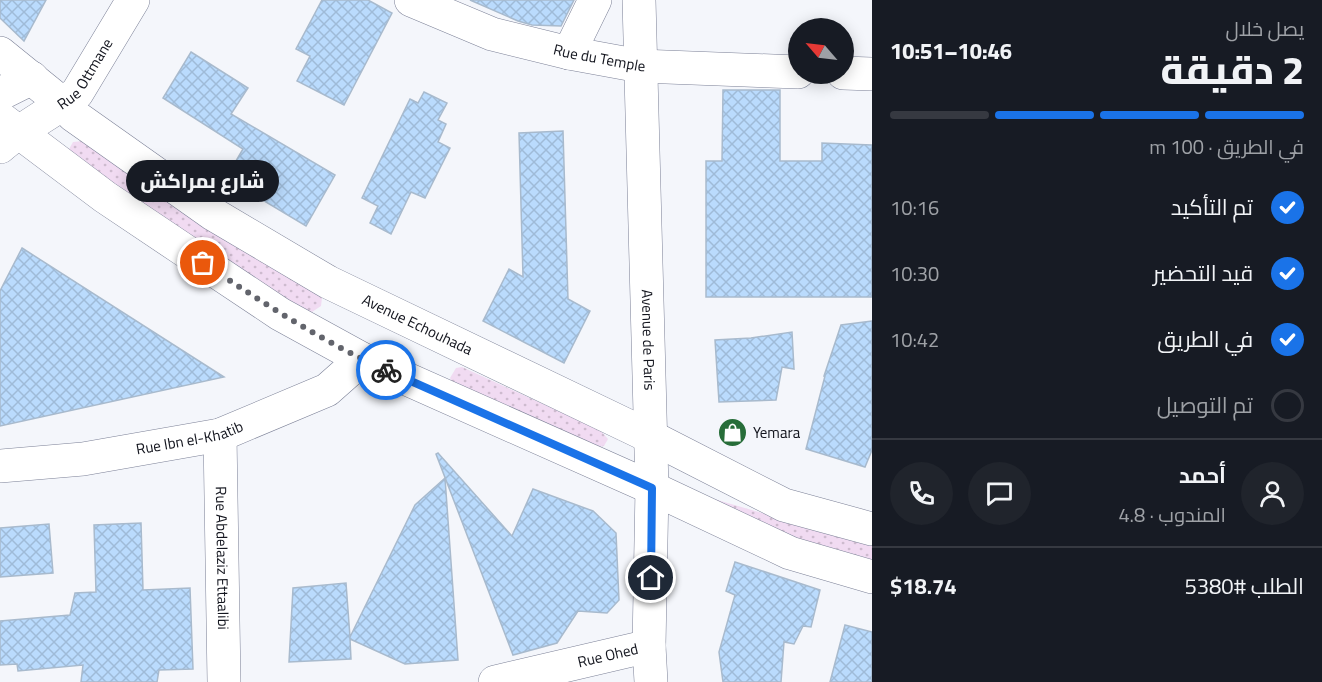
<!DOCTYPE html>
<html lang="ar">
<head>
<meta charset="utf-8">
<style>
	body { margin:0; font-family:Georgia,Cairo,serif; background:#20242c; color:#f1f3f6; direction:rtl; height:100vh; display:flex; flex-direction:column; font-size:22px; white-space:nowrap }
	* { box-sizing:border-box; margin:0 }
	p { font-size:20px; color:#9ea1a6 }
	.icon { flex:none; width:33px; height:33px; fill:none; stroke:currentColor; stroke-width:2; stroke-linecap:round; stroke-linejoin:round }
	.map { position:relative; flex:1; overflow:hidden; direction:ltr }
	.drawer { display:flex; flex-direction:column; background:#171b24; width:450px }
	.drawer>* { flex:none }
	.needle { width:39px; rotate:298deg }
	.buttons { position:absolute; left:788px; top:18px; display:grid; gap:12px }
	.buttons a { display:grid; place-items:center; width:66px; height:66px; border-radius:50%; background:#171b24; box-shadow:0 3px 15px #0003; font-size:30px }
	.pin { position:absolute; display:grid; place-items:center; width:51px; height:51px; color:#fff; margin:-26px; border:3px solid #fff; border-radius:50%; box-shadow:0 2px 6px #0007 }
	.courier { position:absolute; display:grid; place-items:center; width:60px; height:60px; margin:-30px; border:4px solid #1a73e8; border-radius:50%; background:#fff; color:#222; box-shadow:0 2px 8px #0007 }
	.bubble { position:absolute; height:42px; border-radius:21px; background:#171b24; box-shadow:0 3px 15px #0003; font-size:20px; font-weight:800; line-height:42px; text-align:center; direction:rtl }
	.summary em { font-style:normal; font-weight:800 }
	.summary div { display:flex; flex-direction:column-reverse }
	.summary { display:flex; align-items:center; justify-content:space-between; height:102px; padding:0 18px }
	h1 { font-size:39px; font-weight:800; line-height:45px }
	.bar { display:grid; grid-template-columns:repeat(4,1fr); gap:9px 6px; align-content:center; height:72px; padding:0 18px }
	.bar i { height:8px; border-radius:4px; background:#363941 }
	.bar .current { background:#1a73e8 }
	.bar p { grid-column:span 4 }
	.line { display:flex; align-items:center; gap:15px; padding:0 18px; border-top:2px solid #363941 }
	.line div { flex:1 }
	.round { display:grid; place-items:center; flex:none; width:63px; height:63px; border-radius:32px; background:#20242c }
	ol { padding:0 18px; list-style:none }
	li { display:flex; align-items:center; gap:18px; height:66px }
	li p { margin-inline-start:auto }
	li .icon { padding:6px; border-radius:50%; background:#1a73e8; color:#fff; stroke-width:4 }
	li:last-child { color:#9ea1a6 }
	li i { width:33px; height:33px; border:3px solid #363941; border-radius:50% }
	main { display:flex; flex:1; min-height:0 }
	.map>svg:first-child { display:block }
</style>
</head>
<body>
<main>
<section class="drawer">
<div class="summary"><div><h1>2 دقيقة</h1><p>يصل خلال</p></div><em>10:46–10:51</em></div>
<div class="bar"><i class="current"></i><i class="current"></i><i class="current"></i><i></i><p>في الطريق · 100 m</p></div>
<ol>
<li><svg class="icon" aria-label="check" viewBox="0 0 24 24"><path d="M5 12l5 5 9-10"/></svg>تم التأكيد<p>10:16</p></li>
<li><svg class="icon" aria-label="check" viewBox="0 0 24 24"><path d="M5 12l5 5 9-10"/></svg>قيد التحضير<p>10:30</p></li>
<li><svg class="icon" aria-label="check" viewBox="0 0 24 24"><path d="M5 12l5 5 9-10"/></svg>في الطريق<p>10:42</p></li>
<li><i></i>تم التوصيل</li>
</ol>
<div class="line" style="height:108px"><a class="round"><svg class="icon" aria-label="person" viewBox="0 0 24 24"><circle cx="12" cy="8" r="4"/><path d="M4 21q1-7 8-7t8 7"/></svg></a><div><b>أحمد</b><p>المندوب · 4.8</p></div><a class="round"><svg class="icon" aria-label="chat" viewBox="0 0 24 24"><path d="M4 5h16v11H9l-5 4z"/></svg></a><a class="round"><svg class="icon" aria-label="phone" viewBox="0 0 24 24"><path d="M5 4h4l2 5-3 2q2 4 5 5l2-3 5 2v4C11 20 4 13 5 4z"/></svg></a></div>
<div class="line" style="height:78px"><div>الطلب #5380</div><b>$18.74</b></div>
</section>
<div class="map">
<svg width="872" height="682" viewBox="0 0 872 682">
	<defs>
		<pattern id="grass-dots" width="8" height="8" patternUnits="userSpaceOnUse" patternTransform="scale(1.5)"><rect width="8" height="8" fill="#f1dbf2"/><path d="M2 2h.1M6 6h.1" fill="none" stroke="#cebbcf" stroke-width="1.8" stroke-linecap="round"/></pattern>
		<pattern id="building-cross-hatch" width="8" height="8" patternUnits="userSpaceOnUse" patternTransform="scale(1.5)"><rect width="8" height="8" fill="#badbfd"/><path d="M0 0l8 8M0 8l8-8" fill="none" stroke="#9fbbd8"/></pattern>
	</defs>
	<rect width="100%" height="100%" fill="#f4f6fb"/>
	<g fill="url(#grass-dots)">
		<path d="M83,141L316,291L322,298L321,306L312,312L297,306L224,262L68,151L73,142Z"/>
		<path d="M462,367L600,430L608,439L604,446L593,448L454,385L450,378L456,368Z"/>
		<path d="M707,497L872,545V570L694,499Z"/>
	</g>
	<g fill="url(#building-cross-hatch)" stroke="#a8bacd" stroke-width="1.5">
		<path d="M0,0H46L24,41L0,18Z"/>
		<path d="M322,0H368L392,13L344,105L297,81L310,56L296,49Z"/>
		<path d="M470,0H574L561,26L532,25L518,21Z"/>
		<path d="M191,52L248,88L231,114L335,175L306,226L226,178L243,149L163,98Z"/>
		<path d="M723,90H780V161H822V143L872,145V297H706V161H722Z"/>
		<path d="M424,92L447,103L438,120L446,124L438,142L450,148L425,198L411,192L391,234L370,223L378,206L362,198L410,99L418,103Z"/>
		<path d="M563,131L568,299L590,311L564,363L483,321L509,269L523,277L519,133Z"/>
		<path d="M22,248L224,377L0,426V291Z"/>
		<path d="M872,321V450L865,467L806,449L825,376H824L841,325Z"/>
		<path d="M792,332L794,369L782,367L776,400L719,402L715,340L751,338Z"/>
		<path d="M438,453L512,536L533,489L593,511L616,533L619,600L607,613L578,611L557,643L513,655L436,454Z"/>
		<path d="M445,478L458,660L405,664L350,639L351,659L289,662L293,588L346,583L350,637L415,505Z"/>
		<path d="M141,523L143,590L190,588L193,669L159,670L157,682H81L83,665L18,671L17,664L0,665V621L70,615L75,593L96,592L94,525Z"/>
		<path d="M49,524L53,573L0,577V528Z"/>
		<path d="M735,562L820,590L811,627L803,626L794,644L784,642L781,682H723L719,652L735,595L726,591Z"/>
		<path d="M845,625L872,632V682H830Z"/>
	</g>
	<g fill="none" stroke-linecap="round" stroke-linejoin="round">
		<defs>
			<g id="minor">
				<path id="s1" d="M411,0L492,34L569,53L640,66L798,72"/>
				<path id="s2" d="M639,0L652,488L649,646L651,682"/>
				<path id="s3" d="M0,53L63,104L73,115L213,214L328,282L651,437L784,505L872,529"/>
				<path d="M569,53L595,0"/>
				<path d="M843,73L872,74"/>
				<path d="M0,94L32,78"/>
				<path d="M0,118L105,197L184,250L280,314L362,359L652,488L790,553L872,577"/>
				<path id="s4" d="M0,147C24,126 52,113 77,93L133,0"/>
				<path id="s5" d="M220,435L224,682"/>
				<path id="s6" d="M0,466L83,459L220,435L327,390L362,359"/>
				<path id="s7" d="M495,682L649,646"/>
			</g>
		</defs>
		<use href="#minor" stroke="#7c8197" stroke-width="34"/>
		<use href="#minor" stroke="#fff" stroke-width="33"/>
	</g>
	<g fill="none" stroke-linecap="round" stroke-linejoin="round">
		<path stroke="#62646c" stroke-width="6" stroke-dasharray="0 10.8" d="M203,263C262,302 321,341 386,370"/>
		<path stroke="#1a73e8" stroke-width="8" d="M386,370L652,488L651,578"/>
	</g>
	<defs>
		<symbol id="shop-disc" viewBox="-11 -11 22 22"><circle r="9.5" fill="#276d39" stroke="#f4f6fb"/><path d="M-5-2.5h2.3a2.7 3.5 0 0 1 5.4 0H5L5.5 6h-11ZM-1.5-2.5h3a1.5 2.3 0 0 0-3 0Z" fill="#fff"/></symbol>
	</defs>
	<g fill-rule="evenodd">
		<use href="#shop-disc" x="716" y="416" width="33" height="33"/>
	</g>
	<g text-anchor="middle" stroke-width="6" stroke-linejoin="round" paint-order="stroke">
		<g font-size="15" fill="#14161f" stroke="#f4f6fb">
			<text dy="5" stroke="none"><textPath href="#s1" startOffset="198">Rue du Temple</textPath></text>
			<text dy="5" stroke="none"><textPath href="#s4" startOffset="114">Rue Ottmane</textPath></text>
			<text dy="5" stroke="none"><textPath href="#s3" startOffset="500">Avenue Echouhada</textPath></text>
			<text dy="5" stroke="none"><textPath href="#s2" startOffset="340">Avenue de Paris</textPath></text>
			<text dy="5" stroke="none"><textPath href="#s6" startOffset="192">Rue Ibn el-Khatib</textPath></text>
			<text dy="5" stroke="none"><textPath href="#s5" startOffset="123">Rue Abdelaziz Ettaalibi</textPath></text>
			<text dy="5" stroke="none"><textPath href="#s7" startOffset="116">Rue Ohed</textPath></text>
		</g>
		<g font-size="15" fill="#14161f" stroke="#f4f6fb" text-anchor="start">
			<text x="753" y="438">Yemara</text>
		</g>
	</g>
</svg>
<div class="buttons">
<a><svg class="needle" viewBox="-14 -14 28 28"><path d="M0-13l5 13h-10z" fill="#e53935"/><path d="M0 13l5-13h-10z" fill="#9ea1a6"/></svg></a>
</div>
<div class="pin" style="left:203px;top:263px;background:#ea580c"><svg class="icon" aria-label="bag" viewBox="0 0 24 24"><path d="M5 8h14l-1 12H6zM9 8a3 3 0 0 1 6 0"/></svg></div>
<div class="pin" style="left:651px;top:578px;background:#1f2937"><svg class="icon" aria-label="home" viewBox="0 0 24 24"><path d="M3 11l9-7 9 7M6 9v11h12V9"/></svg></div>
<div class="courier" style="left:386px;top:370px"><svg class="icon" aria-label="bike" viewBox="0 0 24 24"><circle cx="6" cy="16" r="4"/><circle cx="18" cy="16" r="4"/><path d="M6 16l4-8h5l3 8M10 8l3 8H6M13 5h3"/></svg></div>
<div class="bubble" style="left:126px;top:160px;width:153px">شارع بمراكش</div>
</div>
</main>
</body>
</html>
